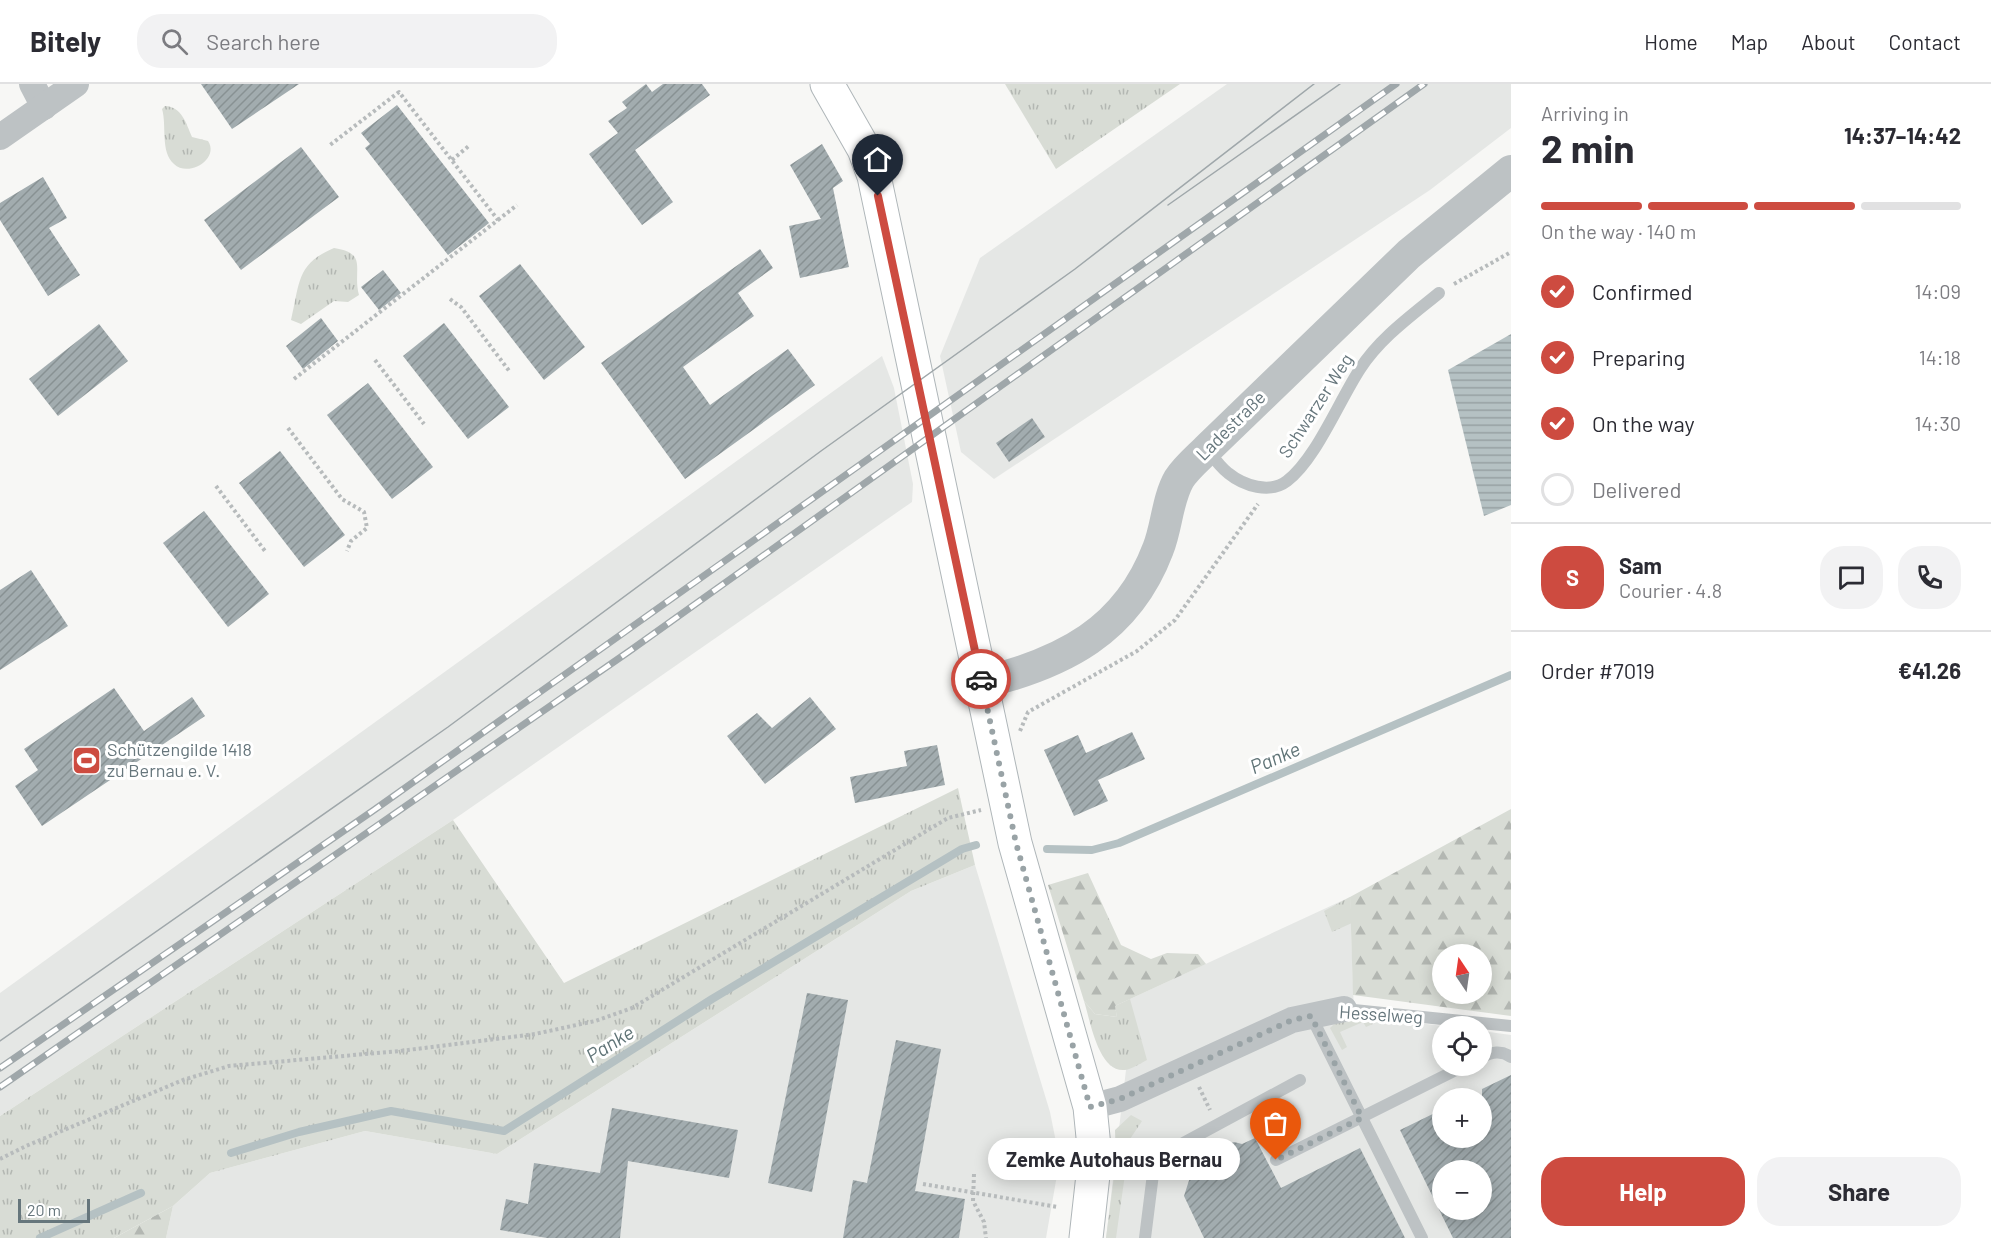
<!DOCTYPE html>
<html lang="en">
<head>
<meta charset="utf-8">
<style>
	body { margin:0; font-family:Barlow,sans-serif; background:#f2f2f3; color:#2b2b33; height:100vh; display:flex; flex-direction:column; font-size:22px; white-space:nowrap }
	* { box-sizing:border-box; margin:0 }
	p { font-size:20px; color:#7c7c81 }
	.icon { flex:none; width:33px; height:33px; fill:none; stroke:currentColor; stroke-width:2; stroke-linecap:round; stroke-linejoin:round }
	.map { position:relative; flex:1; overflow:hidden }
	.drawer { display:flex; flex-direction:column; background:#fff; width:480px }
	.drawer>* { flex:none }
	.needle { width:39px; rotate:347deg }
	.buttons { position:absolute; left:1432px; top:860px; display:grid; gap:12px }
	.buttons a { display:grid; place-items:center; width:60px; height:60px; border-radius:50%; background:#fff; box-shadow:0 3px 15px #0003; font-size:30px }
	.scale { position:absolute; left:18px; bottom:15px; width:72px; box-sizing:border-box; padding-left:6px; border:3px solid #66767c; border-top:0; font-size:16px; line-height:21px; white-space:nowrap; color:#66767c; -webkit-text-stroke:4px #fff; paint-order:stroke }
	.pin { position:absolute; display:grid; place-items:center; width:51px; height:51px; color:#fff; margin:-62px -26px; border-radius:50% 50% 50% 0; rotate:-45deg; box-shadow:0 0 6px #0007 }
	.pin .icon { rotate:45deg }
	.courier { position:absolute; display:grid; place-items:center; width:60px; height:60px; margin:-30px; border:4px solid #cd4b40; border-radius:50%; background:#fff; color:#222; box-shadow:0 2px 8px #0007 }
	.bubble { position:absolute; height:42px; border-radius:21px; background:#fff; box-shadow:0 3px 15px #0003; font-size:20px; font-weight:700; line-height:42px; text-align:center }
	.head em { font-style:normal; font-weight:700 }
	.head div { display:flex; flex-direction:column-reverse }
	.head { display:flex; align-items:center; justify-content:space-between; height:102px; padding:0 30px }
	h1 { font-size:39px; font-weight:700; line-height:45px }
	.bar { display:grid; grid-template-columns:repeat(4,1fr); gap:9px 6px; align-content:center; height:72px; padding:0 30px }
	.bar i { height:8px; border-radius:4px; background:#e1e1e2 }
	.bar .current { background:#cd4b40 }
	.bar p { grid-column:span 4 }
	.line { display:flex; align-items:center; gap:15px; padding:0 30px; border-top:2px solid #e1e1e2 }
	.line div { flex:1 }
	.round { display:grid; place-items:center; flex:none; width:63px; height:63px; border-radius:24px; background:#f2f2f3 }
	ol { padding:0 30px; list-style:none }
	li { display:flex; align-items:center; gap:18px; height:66px }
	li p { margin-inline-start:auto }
	li .icon { padding:6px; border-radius:50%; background:#cd4b40; color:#fff; stroke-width:4 }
	li:last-child { color:#7c7c81 }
	li i { width:33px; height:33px; border:3px solid #e1e1e2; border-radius:50% }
	.primary-button { display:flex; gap:12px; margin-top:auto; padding:12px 30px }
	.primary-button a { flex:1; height:69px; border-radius:24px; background:#cd4b40; color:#fff; font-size:24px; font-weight:700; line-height:69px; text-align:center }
	.primary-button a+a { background:#f2f2f3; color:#2b2b33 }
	header { display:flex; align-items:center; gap:36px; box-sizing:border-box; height:84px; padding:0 30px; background:#fff; border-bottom:2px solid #e1e1e2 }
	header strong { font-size:28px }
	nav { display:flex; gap:33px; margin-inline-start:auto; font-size:21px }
	.search { width:420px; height:54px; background:#f2f2f3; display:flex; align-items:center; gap:15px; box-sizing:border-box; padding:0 21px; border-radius:24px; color:#7c7c81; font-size:22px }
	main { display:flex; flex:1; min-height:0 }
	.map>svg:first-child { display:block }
</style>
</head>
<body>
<header>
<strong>Bitely</strong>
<div class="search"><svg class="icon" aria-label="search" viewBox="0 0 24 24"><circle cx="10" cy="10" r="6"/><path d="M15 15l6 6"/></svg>Search here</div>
<nav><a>Home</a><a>Map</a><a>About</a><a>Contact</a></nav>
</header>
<main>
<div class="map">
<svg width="1511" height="1154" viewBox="0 0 1511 1154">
	<defs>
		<pattern id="grass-tufts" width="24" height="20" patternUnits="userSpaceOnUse" patternTransform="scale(1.5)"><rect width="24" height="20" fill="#d8dcd5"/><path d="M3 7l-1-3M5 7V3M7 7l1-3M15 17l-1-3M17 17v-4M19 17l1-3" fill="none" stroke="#b3b7b2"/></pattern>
		<pattern id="forest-firs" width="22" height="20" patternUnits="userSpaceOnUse" patternTransform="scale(1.5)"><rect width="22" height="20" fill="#d8dcd5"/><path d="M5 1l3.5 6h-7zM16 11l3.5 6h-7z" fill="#b3b7b2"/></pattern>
		<pattern id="water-rules" width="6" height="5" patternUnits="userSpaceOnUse" patternTransform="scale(1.5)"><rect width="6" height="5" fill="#b5c1c3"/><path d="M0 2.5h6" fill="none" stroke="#97a1a3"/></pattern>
		<pattern id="building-hatch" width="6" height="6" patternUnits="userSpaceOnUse" patternTransform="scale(1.5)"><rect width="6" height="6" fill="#a2acaf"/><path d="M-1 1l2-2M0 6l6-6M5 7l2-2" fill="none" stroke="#889193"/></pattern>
	</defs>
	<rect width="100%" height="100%" fill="#f7f7f5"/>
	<g fill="#e5e7e5" fill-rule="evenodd">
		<path d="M1227,0H1511V44L1430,106L994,395L961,368L940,272L980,174Z"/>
		<path d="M882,272L894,304L913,400L912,418L453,736L0,1032V909Z"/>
		<path d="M975,781L1050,1028L1056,1058L1057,1091L1046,1154H166L173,1122L210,1089L365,1047L497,1070L911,807Z"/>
		<path d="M1350,813L1354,931L1443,942V981H1482V947L1511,951V1154H1106L1126,986L1115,922ZM1443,1014H1482V1053H1443ZM1443,1086H1482V1125H1443Z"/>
	</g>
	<g fill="url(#grass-tufts)">
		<path d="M1005,0H1180L1056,85Z"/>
		<path d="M165,22C182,23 186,39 192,53L208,57C220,75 188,94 174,80C160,68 167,41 162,25Z"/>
		<path d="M334,164C369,169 352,186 359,211L348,218L334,217L301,240L291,236C300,199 296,180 334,164Z"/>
		<path d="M958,704L975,781L911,807L497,1070L365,1047L210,1089L173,1122L114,1154H0V1032L453,736L564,899Z"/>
		<path d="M1350,813L1352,839L1332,848L1324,827Z"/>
		<path d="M1130,915L1147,976C1141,979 1132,985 1125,986C1098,989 1090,935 1084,917L1095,930L1117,933L1115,922Z"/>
		<path d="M1353,931L1382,936L1366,943L1363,938L1340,948L1347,963L1342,966L1330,944L1336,938Z"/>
		<path d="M1131,1031L1142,1037L1130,1055L1116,1154H1106L1116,1077L1115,1046Z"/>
	</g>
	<g fill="url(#forest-firs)" fill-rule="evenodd">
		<path d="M1511,725V932L1353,911L1350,813ZM1443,870H1482V909H1443Z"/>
		<path d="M1088,789L1121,861L1151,875L1167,869L1198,870L1206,880L1115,922L1117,933L1095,930L1084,917L1048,801Z"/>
		<path d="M173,1122L166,1154H114Z"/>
	</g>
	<path fill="url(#water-rules)" d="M1511,250V421L1484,432L1448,286Z"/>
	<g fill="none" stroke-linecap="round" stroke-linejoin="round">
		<g stroke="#b5c1c3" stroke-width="8">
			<path d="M1047,765L1092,766L1119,759L1511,591"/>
			<path d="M231,1069L299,1048L391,1027L504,1047L712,915L962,765L976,761"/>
			<path d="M40,1154L141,1109"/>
		</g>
	</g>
	<g fill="url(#building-hatch)" fill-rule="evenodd">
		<path d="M201,0H299L232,45Z"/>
		<path d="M646,0L652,8L663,0H702L710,11L635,66L673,118L642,141L589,70L618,49L608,37L627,24L622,18Z"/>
		<path d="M397,21L489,139L448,171L365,64L370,60L361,49Z"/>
		<path d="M822,60L843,97L833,104L849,183L800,194L789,142L821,135L790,81Z"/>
		<path d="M301,63L339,113L241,186L204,136Z"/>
		<path d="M43,93L67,134L49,144L80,191L48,212L0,136V119Z"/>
		<path d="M760,165L773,184L738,209L754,232L683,283L710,321L788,265L815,301L685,395L601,279Z"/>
		<path d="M520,180L585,263L544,296L479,212Z"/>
		<path d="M383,186L401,209L379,226L361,203Z"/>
		<path d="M321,234L338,257L303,285L286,262Z"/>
		<path d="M444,239L509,323L468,355L403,272Z"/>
		<path d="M99,240L128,277L58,332L29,295Z"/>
		<path d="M368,299L433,383L392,415L327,331Z"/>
		<path d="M1032,334L1045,353L1009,378L996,359Z"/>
		<path d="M280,367L345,451L304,483L239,399Z"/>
		<path d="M204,427L269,510L228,543L163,459Z"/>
		<path d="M31,486L68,542L0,586V506Z"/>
		<path d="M114,604L144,647L192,613L205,632L42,742L15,702L38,686L24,665Z"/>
		<path d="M810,613L836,645L765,700L727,652L757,629L772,644Z"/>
		<path d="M1132,648L1145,675L1098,696L1108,717L1074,732L1044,666L1078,651L1086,669Z"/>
		<path d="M937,661L945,701L855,719L850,693L907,682L904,667Z"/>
		<path d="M807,909L848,916L812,1108L768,1099Z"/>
		<path d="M896,956L941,965L915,1107L965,1115L959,1154H843L853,1096L867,1099Z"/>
		<path d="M1511,991V1154H1453L1400,1046L1443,1025V1053H1482V1005ZM1443,1086H1482V1125H1443Z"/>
		<path d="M612,1024L738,1046L729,1094L628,1077L620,1154H547L500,1146L506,1115L528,1120L534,1079L600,1089Z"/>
		<path d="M1255,1054L1281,1104L1360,1064L1405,1154H1204L1184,1112L1193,1084L1222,1070L1226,1061L1234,1058L1242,1060Z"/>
	</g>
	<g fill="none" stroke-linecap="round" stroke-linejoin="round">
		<defs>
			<path id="secondary" d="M827,0L864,65L874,92L1015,759L1090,1023L1095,1073L1086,1154"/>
		</defs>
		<use href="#secondary" stroke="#afb6b9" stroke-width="35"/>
		<g stroke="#b7bbbc" stroke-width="4" stroke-dasharray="3 3" stroke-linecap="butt">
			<path d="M452,76L470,61"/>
			<path d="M498,136L517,121"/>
			<path d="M1454,200L1511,168"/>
			<path d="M450,215L461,223L510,288"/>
			<path d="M375,276L424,340"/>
			<path d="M294,295L498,136L399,8L330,61"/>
			<path d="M288,344L342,415L364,428L367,444L351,457L347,467"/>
			<path d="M216,402L265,467"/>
			<path d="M1020,647L1028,628L1137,567L1175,536L1258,420"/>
			<path d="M1199,1003L1210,1026"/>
			<path d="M0,1075L26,1062L183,996L229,982L400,967L535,950L595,937L632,924L948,734L981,726"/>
			<path d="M974,1090L973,1117L984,1138L986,1154"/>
			<path d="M923,1100L1058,1123"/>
		</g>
		<g stroke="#bdc2c4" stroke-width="12">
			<path d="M1207,365C1213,373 1220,383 1228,389C1244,402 1270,410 1287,397C1316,375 1339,317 1360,285C1380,254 1411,232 1439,209"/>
			<path d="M1344,925L1511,942"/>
			<path d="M1311,932L1422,1154"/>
			<path d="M1482,973C1492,968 1501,966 1511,973"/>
			<path d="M1276,1076L1466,981"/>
			<path d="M1145,1154L1154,1082L1163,1070L1300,996"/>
		</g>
		<g stroke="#bdc2c4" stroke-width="26">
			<path d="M32,0L44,23"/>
			<path d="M0,53L76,0"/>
			<path d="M1090,1023L1120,1015L1292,936L1344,925"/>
		</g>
		<path stroke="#bdc2c4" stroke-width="32" d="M982,599C1063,579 1127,547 1158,465C1167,443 1167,416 1179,395C1186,384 1198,374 1207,365L1409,170L1511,87"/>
		<use href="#secondary" stroke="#fff" stroke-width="33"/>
		<g stroke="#9fa7aa" stroke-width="1.5">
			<path d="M1168,121L1340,0"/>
			<path d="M0,957L448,643L821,367L1075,185L1314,0"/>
		</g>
		<defs>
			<g id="rail">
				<path d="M0,984L374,726L1396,0"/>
				<path d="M0,1003L631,566L1424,0"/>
			</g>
		</defs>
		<use href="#rail" stroke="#9fa7aa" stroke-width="7"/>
		<use href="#rail" stroke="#fff" stroke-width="4.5" stroke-dasharray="14" stroke-linecap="butt"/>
	</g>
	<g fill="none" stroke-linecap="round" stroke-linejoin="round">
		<path stroke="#99a3a6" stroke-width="6" stroke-dasharray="0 10.8" d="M981,595L1016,759L1090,1023L1120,1015L1292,936L1311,932L1362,1034L1276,1076"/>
		<path stroke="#cd4b40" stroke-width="8" d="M878,112L981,595"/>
	</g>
	<defs>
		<symbol id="stadium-square" viewBox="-11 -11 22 22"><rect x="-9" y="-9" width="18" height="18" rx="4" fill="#cd4b40" stroke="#fff"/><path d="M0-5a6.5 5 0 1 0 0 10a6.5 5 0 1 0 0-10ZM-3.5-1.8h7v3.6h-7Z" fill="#fff"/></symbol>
	</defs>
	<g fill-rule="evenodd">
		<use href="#stadium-square" x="70" y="660" width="33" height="33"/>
	</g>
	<g text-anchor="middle" stroke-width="6" stroke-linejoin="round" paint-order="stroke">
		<g font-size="18" fill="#66767c" stroke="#fff">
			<text transform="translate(1316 322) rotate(-57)" y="6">Schwarzer Weg</text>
			<text transform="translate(1231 342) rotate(-45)" y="6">Ladestraße</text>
			<text transform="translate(1381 931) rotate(4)" y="6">Hesselweg</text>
		</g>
		<g font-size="18" fill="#66767c" stroke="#fff" text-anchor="start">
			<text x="107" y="672">Schützengilde 1418<tspan x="107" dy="21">zu Bernau e. V.</tspan></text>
		</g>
		<g font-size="20" font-style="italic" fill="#607477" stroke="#fff">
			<text transform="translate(1275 674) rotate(-23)" y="7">Panke</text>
			<text transform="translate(610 960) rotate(-32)" y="7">Panke</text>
		</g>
	</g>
</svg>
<div class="buttons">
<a><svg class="needle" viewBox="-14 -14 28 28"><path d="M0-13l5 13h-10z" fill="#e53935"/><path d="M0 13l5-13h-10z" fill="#7c7c81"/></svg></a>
<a><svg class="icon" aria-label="locate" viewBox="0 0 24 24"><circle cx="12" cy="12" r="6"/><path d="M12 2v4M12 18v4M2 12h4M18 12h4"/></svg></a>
<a>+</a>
<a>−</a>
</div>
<div class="scale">20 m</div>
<div class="pin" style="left:1276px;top:1076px;background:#ea580c"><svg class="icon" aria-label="bag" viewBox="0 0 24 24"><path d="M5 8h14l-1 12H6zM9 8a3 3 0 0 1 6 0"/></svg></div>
<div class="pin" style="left:878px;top:112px;background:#1f2937"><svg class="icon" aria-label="home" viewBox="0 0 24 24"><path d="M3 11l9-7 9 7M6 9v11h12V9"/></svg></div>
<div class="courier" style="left:981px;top:595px"><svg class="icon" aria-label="car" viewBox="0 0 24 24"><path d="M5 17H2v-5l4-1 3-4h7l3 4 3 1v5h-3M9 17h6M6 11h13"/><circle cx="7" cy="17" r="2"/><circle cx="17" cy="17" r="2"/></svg></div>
<div class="bubble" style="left:988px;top:1054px;width:252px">Zemke Autohaus Bernau</div>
</div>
<section class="drawer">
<div class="head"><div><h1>2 min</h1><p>Arriving in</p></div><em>14:37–14:42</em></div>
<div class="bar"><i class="current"></i><i class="current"></i><i class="current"></i><i></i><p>On the way · 140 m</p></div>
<ol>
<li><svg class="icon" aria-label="check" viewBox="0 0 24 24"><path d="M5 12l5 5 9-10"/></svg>Confirmed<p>14:09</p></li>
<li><svg class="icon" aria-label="check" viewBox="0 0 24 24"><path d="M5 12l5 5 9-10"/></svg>Preparing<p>14:18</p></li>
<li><svg class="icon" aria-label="check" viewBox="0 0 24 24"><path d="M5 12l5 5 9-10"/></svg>On the way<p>14:30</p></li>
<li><i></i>Delivered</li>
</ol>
<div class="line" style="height:108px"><b class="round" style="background:#cd4b40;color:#fff">S</b><div><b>Sam</b><p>Courier · 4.8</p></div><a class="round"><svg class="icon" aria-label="chat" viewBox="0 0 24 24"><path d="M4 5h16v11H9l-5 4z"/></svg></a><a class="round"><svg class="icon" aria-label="phone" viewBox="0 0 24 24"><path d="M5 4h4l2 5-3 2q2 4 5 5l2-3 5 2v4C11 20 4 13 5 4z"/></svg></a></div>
<div class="line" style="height:78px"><div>Order #7019</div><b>€41.26</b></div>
<div class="primary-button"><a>Help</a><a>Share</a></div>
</section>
</main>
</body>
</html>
